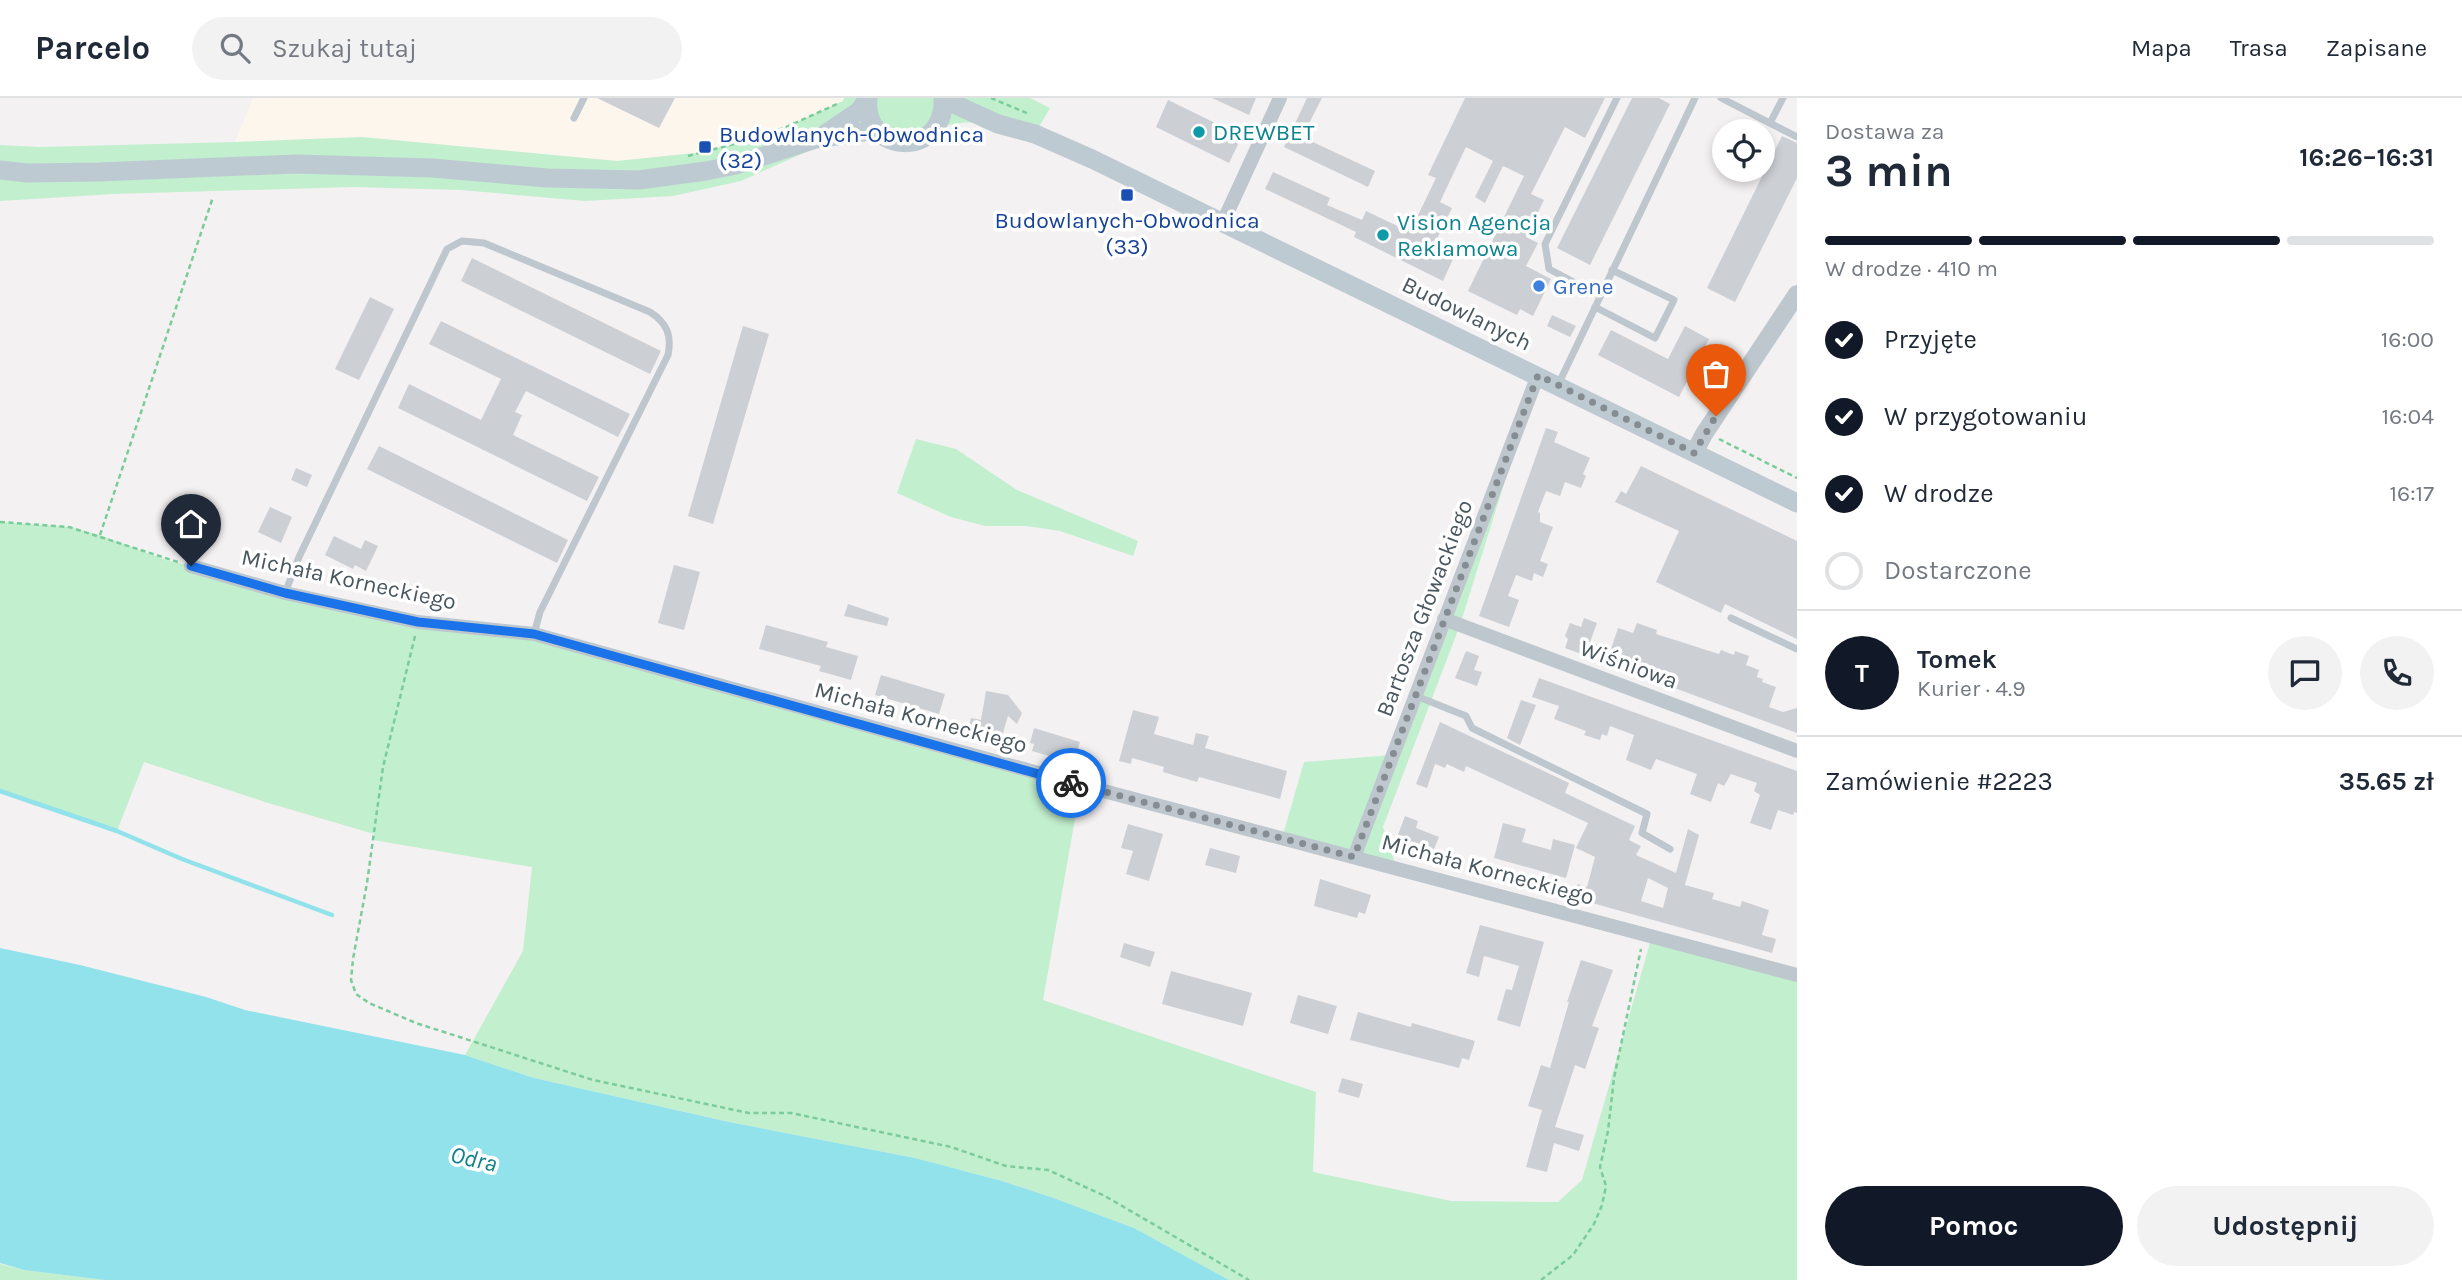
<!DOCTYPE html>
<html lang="pl">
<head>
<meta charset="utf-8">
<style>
	body { margin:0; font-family:Karla,sans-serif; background:#f2f2f3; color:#1f2937; height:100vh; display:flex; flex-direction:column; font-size:26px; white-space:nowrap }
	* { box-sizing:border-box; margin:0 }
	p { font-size:23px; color:#747a83 }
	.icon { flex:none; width:38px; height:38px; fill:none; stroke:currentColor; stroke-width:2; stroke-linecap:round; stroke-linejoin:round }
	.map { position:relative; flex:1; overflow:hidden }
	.panel { display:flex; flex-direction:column; background:#fff; width:665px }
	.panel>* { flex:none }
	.controls { position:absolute; left:1712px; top:21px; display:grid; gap:14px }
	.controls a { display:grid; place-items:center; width:63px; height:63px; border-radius:50%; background:#fff; box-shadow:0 4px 10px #0003; font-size:35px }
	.pin { position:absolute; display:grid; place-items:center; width:60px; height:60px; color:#fff; margin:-72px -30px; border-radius:50% 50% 50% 0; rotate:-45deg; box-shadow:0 0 7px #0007 }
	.pin .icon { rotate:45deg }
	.courier { position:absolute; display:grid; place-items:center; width:70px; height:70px; margin:-35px; border:5px solid #1a73e8; border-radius:50%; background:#fff; color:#222; box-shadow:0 2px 9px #0007 }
	.overview em { font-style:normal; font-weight:700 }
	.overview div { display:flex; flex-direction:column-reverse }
	.overview { display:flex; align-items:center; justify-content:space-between; height:119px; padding:0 28px }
	h1 { font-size:46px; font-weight:700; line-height:52px }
	.bar { display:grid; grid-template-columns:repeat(4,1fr); gap:10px 7px; align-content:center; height:84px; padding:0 28px }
	.bar i { height:9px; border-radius:5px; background:#e0e1e3 }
	.bar .selected { background:#111827 }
	.bar p { grid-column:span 4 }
	.line { display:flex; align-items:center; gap:18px; padding:0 28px; border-top:2px solid #e0e1e3 }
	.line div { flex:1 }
	.round { display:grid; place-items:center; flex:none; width:74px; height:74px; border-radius:37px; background:#f2f2f3 }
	ol { padding:0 28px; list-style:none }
	li { display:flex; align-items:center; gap:21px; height:77px }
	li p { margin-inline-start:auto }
	li .icon { padding:7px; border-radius:50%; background:#111827; color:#fff; stroke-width:4 }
	li:last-child { color:#747a83 }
	li i { width:38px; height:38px; border:4px solid #e0e1e3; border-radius:50% }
	.cta { display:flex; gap:14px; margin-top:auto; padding:14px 28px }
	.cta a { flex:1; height:80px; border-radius:42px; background:#111827; color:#fff; font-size:28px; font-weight:700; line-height:80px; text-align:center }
	.cta a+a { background:#f2f2f3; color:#1f2937 }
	header { display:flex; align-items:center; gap:42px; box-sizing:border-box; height:98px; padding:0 35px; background:#fff; border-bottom:2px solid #e0e1e3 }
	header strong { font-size:33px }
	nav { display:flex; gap:38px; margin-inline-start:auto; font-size:24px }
	.search { width:490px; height:63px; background:#f2f2f3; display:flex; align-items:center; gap:18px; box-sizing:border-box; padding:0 24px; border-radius:38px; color:#747a83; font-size:26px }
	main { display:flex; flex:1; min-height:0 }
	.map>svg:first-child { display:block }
</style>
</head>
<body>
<header>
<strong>Parcelo</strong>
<div class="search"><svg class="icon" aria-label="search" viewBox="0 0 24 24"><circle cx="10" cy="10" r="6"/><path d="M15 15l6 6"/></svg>Szukaj tutaj</div>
<nav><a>Mapa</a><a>Trasa</a><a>Zapisane</a></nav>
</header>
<main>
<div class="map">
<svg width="1797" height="1182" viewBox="0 0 1797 1182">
	<rect width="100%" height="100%" fill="#f4f1f2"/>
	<path fill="#fcf6ed" d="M253,0H844L843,3L784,30L734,46L695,55L617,63L362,39L235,44Z"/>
	<g fill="#c2efce">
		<path d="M844,0H1030L1050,10L1035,36C1004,28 965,17 935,32L817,49L741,83L673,98L585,103L461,92L353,89L113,96L0,103V47L40,49L235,44L362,39L617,63L695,55L734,46L784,30L843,3Z"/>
		<path d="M1538,277L1460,527L1383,729L1397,771L1282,740L1304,664L1392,657Z"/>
		<path d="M916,341L956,351L1017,392L1138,443L1133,458L1060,433L1026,428H985L951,419L897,395Z"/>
		<path d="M0,424L69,429L100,437L166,462L418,524L534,536L1081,687L1043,902L1316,994L1313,1074L1451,1103L1558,1104L1582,1082L1652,838L1797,877V1182H1229L1134,1130L1051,1099L1002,1083L915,1060L729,1024L534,980L465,957L523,853L532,769L373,742L374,736L265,704L144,664L117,733L0,693Z"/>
		<path d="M0,1166L24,1172L105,1182H0Z"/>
	</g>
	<path fill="#91e2ea" d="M0,850L80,867L206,899L245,912L465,957L534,980L729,1024L915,1060L1002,1083L1051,1099L1134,1130L1229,1182H105L24,1172L0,1165Z"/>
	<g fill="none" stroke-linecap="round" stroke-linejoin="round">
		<path stroke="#91e2ea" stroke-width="4.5" d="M0,693L117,733L182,761L332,817"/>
	</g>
	<g fill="#cccfd4" fill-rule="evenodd">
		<path d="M597,0H675L659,30Z"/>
		<path d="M1212,0H1256L1249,17Z"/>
		<path d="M1307,0H1322L1302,39L1375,73L1368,89L1284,49Z"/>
		<path d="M1465,0H1605L1585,40L1565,29L1531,96L1544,102L1526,139L1538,145L1526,168L1551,181L1533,218L1520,211L1517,217L1468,193L1524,78L1503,68L1485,105L1475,99L1493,63L1466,49L1440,104L1452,110L1433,149L1454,159L1443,183L1354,139L1356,134L1265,91L1273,74L1330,100L1327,107L1362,122L1366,113L1410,134L1436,80L1428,77Z"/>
		<path d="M1632,0H1659L1670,6L1590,167L1557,150Z"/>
		<path d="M1168,2L1242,38L1229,65L1156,29Z"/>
		<path d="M1782,38L1797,45V80L1735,204L1707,190Z"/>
		<path d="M472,160L661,253L650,276L461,183Z"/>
		<path d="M370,199L394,211L359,282L335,271Z"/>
		<path d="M1552,217L1576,228L1570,239L1547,228Z"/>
		<path d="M441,223L630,316L618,339L526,293L515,314L522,317L513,337L599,379L587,403L398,310L409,286L481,322L501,281L429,246Z"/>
		<path d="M743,228L769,236L713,426L688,418Z"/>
		<path d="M1685,228L1709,241L1679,299L1598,257L1611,232L1668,261Z"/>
		<path d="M1546,330L1558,334L1554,344L1590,360L1583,376L1586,378L1581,390L1565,384L1560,398L1546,393L1538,414L1540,415V424L1553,429L1540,463L1548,466L1543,479L1534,475L1532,483L1516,477L1508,498L1519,502L1509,529L1479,518Z"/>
		<path d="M379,348L568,442L557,465L367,371Z"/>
		<path d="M1641,368L1797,443V541L1725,506L1721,515L1656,484L1679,433L1615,404L1621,393L1626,396Z"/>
		<path d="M296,370L312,377L307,389L291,382Z"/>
		<path d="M270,409L292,419L281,445L258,434Z"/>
		<path d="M334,438L361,451L365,442L378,448L366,473L355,467L353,471L325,457Z"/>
		<path d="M674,467L700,474L684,532L658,525Z"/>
		<path d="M848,506L889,520L887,528L844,518Z"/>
		<path d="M1584,520L1597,525L1590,544L1611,551L1618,530L1633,535L1637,525L1657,532L1656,536L1719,556L1721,552L1734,557L1735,553L1749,558L1746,567L1759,572L1757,579L1763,581L1762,584L1776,589L1769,609L1783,614L1797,610V635L1565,550L1568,541L1565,538L1570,525L1581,529Z"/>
		<path d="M766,527L828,544L826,549L858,558L851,582L819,573L821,568L759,551Z"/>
		<path d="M1466,553L1479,558L1474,572L1482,574L1477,588L1455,580Z"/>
		<path d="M881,577L945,596L939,616L875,597Z"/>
		<path d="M1539,580L1797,673V715L1794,714L1793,717L1778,712L1771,732L1750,725L1760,697L1754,693L1757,685L1731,676L1724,688L1718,685L1711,704L1690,696L1697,676L1656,661L1651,672L1626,662L1634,637L1610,628L1607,638L1602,636L1600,642L1584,637L1586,633L1554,621L1559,608L1532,599Z"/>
		<path d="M986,593L1008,597L1022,615L1017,626L1008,618L1000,645L967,636L971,620L981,622Z"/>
		<path d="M1521,602L1536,607L1520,647L1507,640Z"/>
		<path d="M1133,612L1159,619L1154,636L1193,647L1196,635L1209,638L1205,650L1287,673L1280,701L1199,679L1197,684L1163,674L1164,669L1132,660L1131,666L1119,663Z"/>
		<path d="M1440,624L1569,685L1565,695L1635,728L1629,742L1641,748L1636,757L1676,775L1688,731L1699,737L1685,787L1714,795L1712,801L1740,809L1742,803L1769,812L1762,837L1776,841L1772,855L1574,800L1578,786L1587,789L1595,759L1576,750L1588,725L1466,668L1464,674L1447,666L1445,670L1435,666L1427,690L1416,686ZM1648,780L1668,790L1663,810L1641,803Z"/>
		<path d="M1034,630L1080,644L1074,665L1032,653L1034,646L1030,645Z"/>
		<path d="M1405,718L1418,723L1416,730L1439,739L1434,751L1411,743L1408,750L1395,745Z"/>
		<path d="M1503,725L1526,731L1522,744L1551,752L1553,741L1575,747L1566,780L1494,760Z"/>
		<path d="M1128,726L1163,736L1149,783L1126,776L1133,753L1121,750Z"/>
		<path d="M1210,750L1240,758L1236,775L1205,767Z"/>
		<path d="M1320,781L1371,797L1365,816L1359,814L1357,820L1314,808Z"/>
		<path d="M1480,827L1544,844L1520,929L1497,922L1506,891L1512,892L1519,868L1484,858L1479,879L1466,875Z"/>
		<path d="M1124,845L1155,854L1150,869L1120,859Z"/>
		<path d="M1581,862L1613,872L1592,928L1599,930L1585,971L1575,967L1555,1029L1584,1037L1579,1053L1554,1045L1547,1074L1526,1069L1542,1012L1528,1008L1541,967L1550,970L1569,904H1567Z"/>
		<path d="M1171,873L1252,895L1243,928L1162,906Z"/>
		<path d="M1298,897L1337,908L1328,936L1290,925Z"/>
		<path d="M1358,914L1411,929L1412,925L1475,943L1469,962L1462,960L1459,970L1350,942Z"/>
		<path d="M1342,980L1363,986L1359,1000L1338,994Z"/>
	</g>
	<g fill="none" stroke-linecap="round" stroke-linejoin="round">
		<g stroke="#7bcc9a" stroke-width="2.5" stroke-dasharray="5 3.5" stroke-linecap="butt">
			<path d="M991,0L1029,16"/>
			<path d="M688,58L734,46L784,30L837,6"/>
			<path d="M1719,341L1797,380"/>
			<path d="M0,424L69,429L178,464"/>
			<path d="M100,437L213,99"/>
			<path d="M415,538L383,669L367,785L353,861L351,882L356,896L369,905L416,925L593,982L749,1015H791L951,1049L1006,1068L1048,1072L1105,1098L1249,1182"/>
			<path d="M1541,1182L1573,1157L1594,1126L1602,1107L1606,1088L1600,1069L1608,1033L1614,980L1641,851"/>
		</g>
		<g stroke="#bdc7cd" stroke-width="7">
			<path d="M1721,0L1797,39"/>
			<path d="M574,20L584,0"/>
			<path d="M1770,25L1783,0"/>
			<path d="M1600,198L1549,171L1545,146L1617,0"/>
			<path d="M1595,209L1655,240L1674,202L1612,172"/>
			<path d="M1558,287L1695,0"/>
			<path d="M285,495L299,459L447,151L462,143L484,145L650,214C667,225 672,237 668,257L540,514L534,536"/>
			<path d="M1731,520L1797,551"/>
			<path d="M1416,598L1466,618L1472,630L1647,716L1642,735L1670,751"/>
		</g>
		<g stroke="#bdc7cd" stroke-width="14">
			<path d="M1223,124L1280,0"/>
			<path d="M191,468L285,495L418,524L534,536L1100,692L1797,877"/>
			<path d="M1444,521L1797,653"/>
			<path d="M1354,759L1538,277"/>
		</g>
		<path stroke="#bdc7cd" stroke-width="18" d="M1694,355L1704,336L1797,196"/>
		<g stroke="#becad2" stroke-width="19">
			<path d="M868,0C862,58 946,61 943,0"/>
			<path d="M945,0L950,4L998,26L1035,36L1092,61L1797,405"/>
			<path d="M825,36L859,13L867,2"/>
			<path d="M0,72L27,75L98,74L296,66L432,70L547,80L639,82L706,73L736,67L816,41L876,32"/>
		</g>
	</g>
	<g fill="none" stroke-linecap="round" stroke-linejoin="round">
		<path stroke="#858d92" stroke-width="7" stroke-dasharray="0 12.6" d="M1071,685L1354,759L1538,277L1694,355L1716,318"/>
		<path stroke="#1a73e8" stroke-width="9" d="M191,468L285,495L418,524L534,536L1071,685"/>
	</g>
	<g fill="#0f9aa8" stroke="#fff" stroke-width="2.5">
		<circle cx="1199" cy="34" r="7"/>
		<circle cx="1383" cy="137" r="7"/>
	</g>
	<g fill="#1a4fb4" stroke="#fff" stroke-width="2.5">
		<rect x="698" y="42" width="14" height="14" rx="3.5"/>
		<rect x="1120" y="90" width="14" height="14" rx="3.5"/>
	</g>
	<circle fill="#3f7fe0" stroke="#fff" stroke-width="2.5" cx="1539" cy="188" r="7"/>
	<g text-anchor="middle" stroke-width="7" stroke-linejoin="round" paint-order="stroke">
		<g font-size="23" fill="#0d838f" stroke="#fff" text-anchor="start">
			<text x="1213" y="42">DREWBET</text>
			<text x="1397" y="132">Vision Agencja<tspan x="1397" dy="26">Reklamowa</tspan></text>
		</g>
		<g font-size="23" fill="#164399" stroke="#fff" text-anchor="start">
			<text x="719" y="44">Budowlanych-Obwodnica<tspan x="719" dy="26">(32)</tspan></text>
			<text x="1127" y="130" text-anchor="middle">Budowlanych-Obwodnica<tspan x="1127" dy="26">(33)</tspan></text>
		</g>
		<g font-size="23" fill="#366cbe" stroke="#fff" text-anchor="start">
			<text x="1553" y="196">Grene</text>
		</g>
		<g font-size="23" fill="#49575f" stroke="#fff">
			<text transform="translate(1467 215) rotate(26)" y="8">Budowlanych</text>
			<text transform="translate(349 481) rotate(12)" y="8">Michała Korneckiego</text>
			<text transform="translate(1424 510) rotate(-69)" y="8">Bartosza Głowackiego</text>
			<text transform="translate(1629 566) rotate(20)" y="8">Wiśniowa</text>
			<text transform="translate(921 619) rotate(15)" y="8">Michała Korneckiego</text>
			<text transform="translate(1488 771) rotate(15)" y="8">Michała Korneckiego</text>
		</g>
		<g font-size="24" font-style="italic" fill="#10818c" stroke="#fff">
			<text transform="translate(474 1061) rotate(13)" y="8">Odra</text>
		</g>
	</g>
</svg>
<div class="controls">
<a><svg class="icon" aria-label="locate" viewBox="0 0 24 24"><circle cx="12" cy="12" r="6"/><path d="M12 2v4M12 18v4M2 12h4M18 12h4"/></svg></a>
</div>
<div class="pin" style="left:1716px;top:318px;background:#ea580c"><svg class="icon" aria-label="bag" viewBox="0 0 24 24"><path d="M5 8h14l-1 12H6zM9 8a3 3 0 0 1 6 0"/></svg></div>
<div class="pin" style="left:191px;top:468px;background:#1f2937"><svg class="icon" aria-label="home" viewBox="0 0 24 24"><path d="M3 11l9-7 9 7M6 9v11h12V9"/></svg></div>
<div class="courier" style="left:1071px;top:685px"><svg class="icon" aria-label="bike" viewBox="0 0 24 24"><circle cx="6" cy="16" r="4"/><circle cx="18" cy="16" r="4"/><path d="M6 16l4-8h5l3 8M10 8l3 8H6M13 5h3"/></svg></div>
</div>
<section class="panel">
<div class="overview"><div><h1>3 min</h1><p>Dostawa za</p></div><em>16:26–16:31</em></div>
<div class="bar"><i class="selected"></i><i class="selected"></i><i class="selected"></i><i></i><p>W drodze · 410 m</p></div>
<ol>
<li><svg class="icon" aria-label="check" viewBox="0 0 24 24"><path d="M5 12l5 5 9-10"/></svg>Przyjęte<p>16:00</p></li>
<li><svg class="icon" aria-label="check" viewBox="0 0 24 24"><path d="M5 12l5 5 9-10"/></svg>W przygotowaniu<p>16:04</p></li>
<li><svg class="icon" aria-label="check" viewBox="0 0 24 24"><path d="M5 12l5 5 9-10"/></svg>W drodze<p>16:17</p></li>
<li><i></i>Dostarczone</li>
</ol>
<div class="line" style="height:126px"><b class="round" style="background:#111827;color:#fff">T</b><div><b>Tomek</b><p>Kurier · 4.9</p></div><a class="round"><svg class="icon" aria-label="chat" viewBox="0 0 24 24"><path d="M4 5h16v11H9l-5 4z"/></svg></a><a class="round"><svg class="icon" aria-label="phone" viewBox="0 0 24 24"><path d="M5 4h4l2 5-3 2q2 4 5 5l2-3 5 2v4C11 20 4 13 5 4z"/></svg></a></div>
<div class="line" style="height:91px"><div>Zamówienie #2223</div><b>35.65 zł</b></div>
<div class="cta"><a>Pomoc</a><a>Udostępnij</a></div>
</section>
</main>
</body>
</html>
